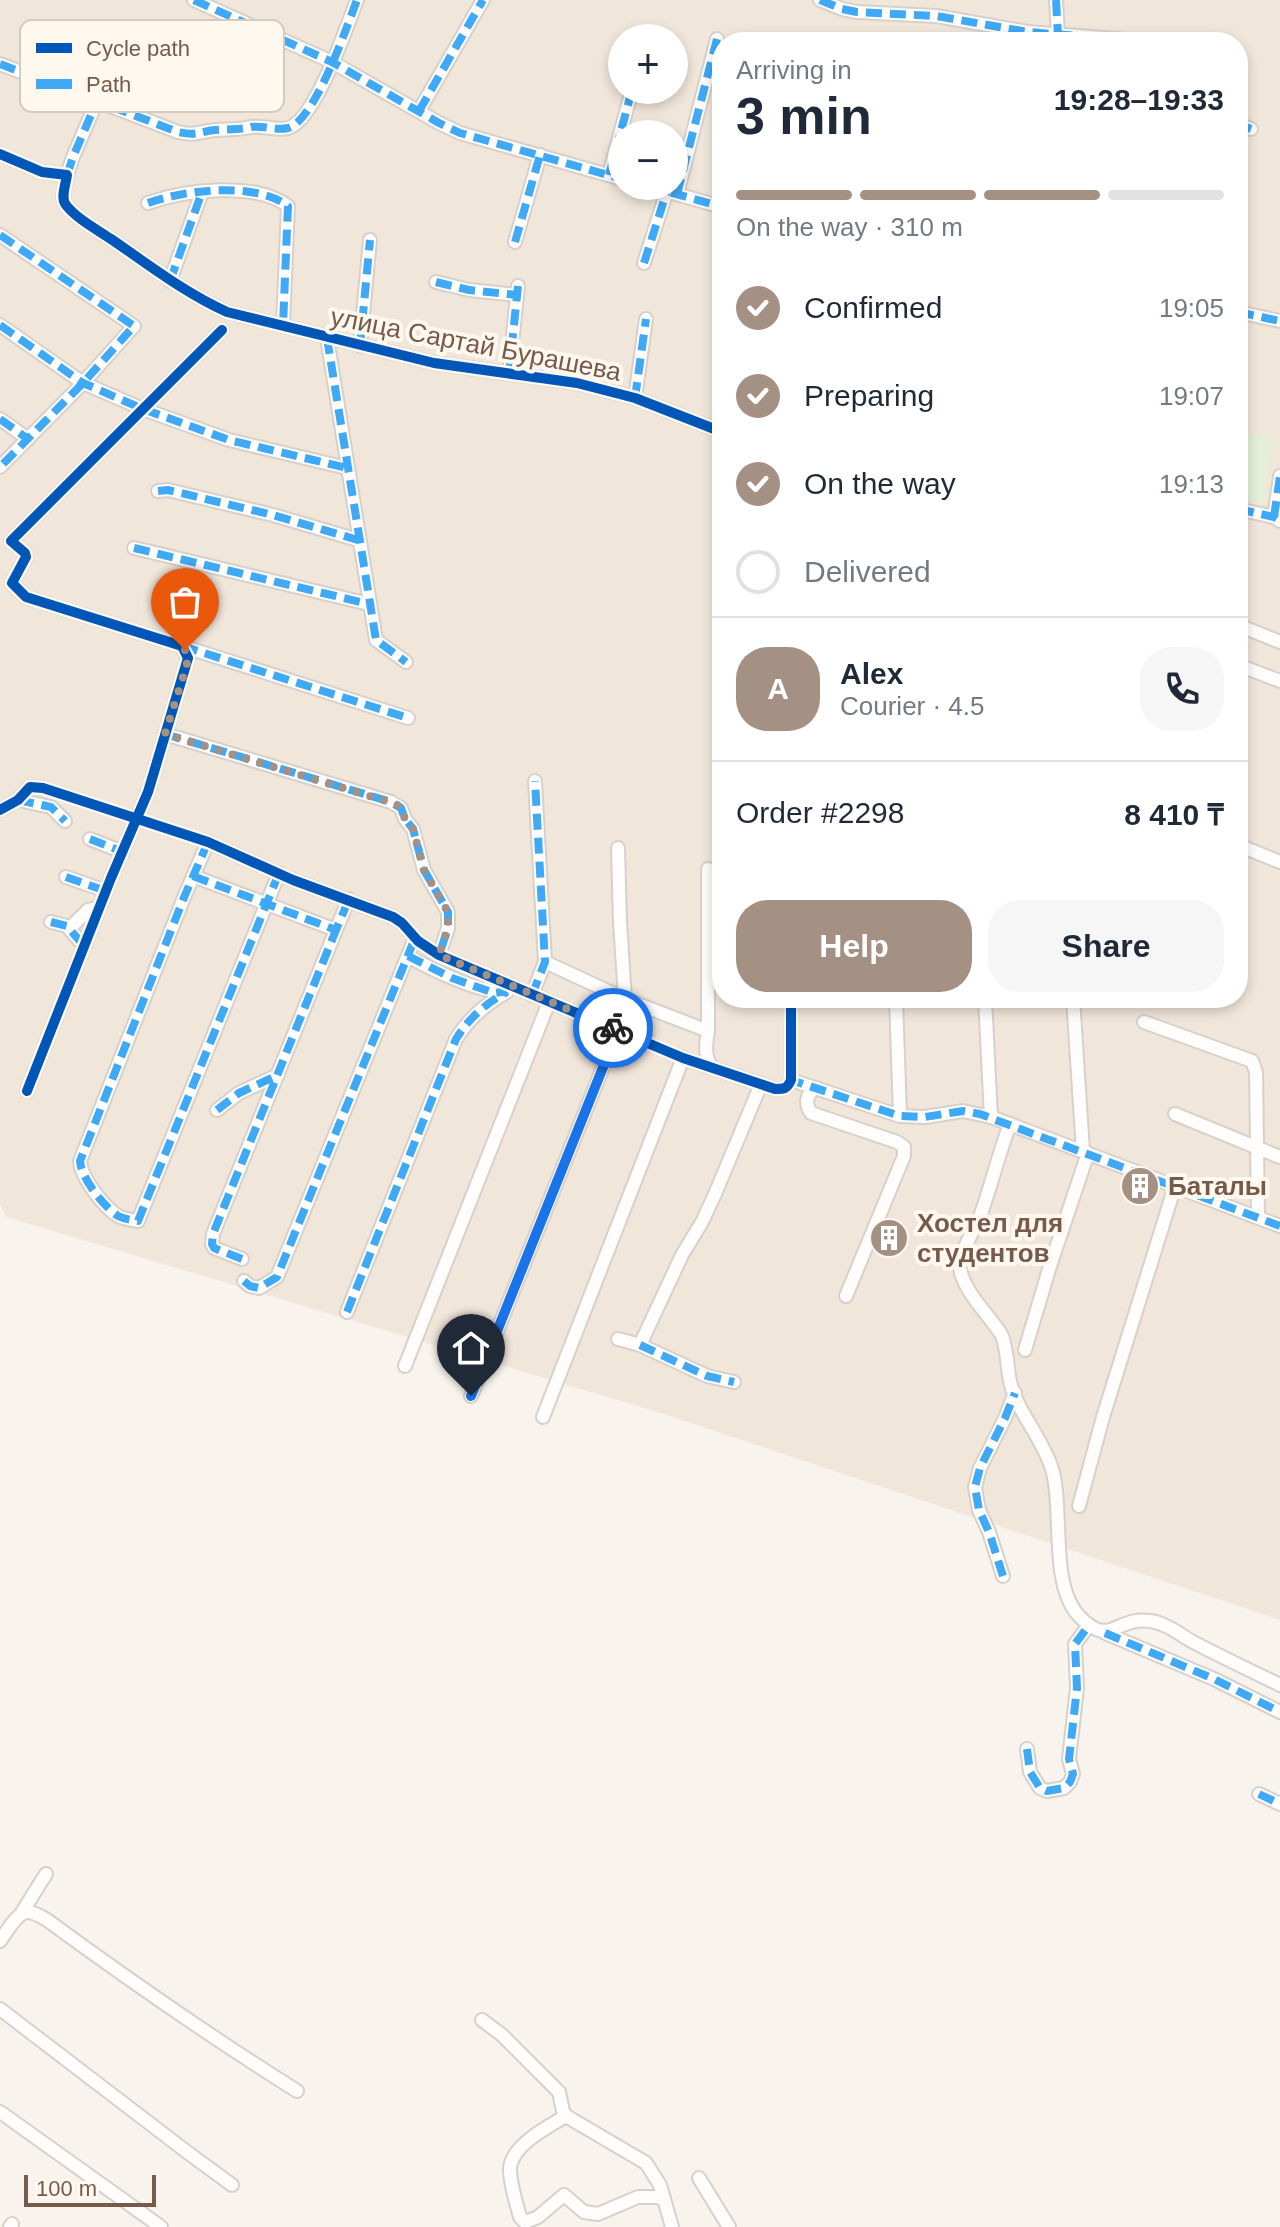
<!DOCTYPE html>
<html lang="en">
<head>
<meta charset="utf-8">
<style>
	body { margin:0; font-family:Helvetica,sans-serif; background:#f6f6f7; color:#1f2937; height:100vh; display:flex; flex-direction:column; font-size:30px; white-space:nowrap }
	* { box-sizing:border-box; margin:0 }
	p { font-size:26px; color:#747a83 }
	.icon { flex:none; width:44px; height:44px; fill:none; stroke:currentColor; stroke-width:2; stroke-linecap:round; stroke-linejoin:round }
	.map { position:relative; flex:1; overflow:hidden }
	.panel { position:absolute; left:712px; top:32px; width:536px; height:976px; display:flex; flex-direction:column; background:#fff; border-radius:32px; box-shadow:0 4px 12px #0003 }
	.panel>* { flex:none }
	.fabs { position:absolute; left:608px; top:24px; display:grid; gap:16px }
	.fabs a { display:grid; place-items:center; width:80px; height:80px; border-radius:50%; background:#fff; box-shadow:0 4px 12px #0003; font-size:40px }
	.scale { position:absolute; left:24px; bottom:20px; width:132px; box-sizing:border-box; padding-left:8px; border:4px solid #785a4b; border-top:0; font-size:22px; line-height:28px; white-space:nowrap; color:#785a4b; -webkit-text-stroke:6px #fff8ef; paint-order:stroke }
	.pin { position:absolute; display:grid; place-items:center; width:68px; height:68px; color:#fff; margin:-82px -34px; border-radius:50% 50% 50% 0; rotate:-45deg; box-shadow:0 0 8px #0007 }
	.pin .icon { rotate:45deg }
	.courier { position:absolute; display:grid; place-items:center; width:80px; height:80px; margin:-40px; border:6px solid #1a73e8; border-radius:50%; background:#fff; color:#222; box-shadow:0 2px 10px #0007 }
	.summary em { font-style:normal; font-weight:800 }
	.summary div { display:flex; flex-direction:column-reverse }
	.summary { display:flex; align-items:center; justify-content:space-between; height:136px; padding:0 24px }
	h1 { font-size:52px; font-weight:800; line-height:60px }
	.bar { display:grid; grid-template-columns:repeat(4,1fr); gap:12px 8px; align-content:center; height:96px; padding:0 24px }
	.bar i { height:10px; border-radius:6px; background:#e0e1e3 }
	.bar .active { background:#a59084 }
	.bar p { grid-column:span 4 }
	.line { display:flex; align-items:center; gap:20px; padding:0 24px; border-top:2px solid #e0e1e3 }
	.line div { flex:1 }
	.round { display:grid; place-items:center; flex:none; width:84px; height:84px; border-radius:32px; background:#f6f6f7 }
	ol { padding:0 24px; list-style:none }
	li { display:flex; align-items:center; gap:24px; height:88px }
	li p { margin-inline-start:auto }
	li .icon { padding:8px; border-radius:50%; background:#a59084; color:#fff; stroke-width:4 }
	li:last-child { color:#747a83 }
	li i { width:44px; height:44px; border:4px solid #e0e1e3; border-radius:50% }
	.button { display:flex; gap:16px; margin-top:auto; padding:16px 24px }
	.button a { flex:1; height:92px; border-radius:32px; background:#a59084; color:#fff; font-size:32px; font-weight:800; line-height:92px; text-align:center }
	.button a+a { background:#f6f6f7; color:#1f2937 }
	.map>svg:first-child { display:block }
</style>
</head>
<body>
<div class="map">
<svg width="1280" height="2227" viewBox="0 0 1280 2227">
	<rect width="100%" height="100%" fill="#f8f3ed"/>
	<path fill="#f1e6da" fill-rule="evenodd" d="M0,0H1280V1620L661,1413L6,1217L0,1204ZM622,38H674V90H622ZM722,42H1238V998H722ZM622,134H674V186H622Z"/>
	<path fill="#e5efd8" d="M1238,432L1274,438L1263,503L1238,499Z"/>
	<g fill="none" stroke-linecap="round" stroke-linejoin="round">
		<defs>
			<g id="minor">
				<path d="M194,0L332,62L439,123L460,133L622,179"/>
				<path d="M820,0L842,9L857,12L936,16L1028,32L1152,42"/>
				<path d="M1056,0L1058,35"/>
				<path d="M0,64L178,132C197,136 198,132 215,130C227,129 239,130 251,127C263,125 276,131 288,128C315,121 347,26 357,0"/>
				<path d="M419,111L483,0"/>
				<path d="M1238,124L1251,129"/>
				<path d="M0,154L42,172L67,175C66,184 60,198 66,205C77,219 96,229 111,239C149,265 185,293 227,312L434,363L577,383L635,398L722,432"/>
				<path d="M67,175L73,157L97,101"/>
				<path d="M609,175L632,90"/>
				<path d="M648,186L722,207"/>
				<path d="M677,194L717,39"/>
				<path d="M148,203C185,190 254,181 288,206L283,325"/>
				<path d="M0,235L134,326L83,383L0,467"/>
				<path d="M515,242L540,155"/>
				<path d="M644,263L667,191"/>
				<path d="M170,281L202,192"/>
				<path d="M436,282L469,290L517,295"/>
				<path d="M1238,312L1280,321"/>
				<path d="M0,325L83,383L143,409L229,440L347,468"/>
				<path d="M327,338L376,640L406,662"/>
				<path d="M360,346L370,240"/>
				<path d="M509,373L518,286"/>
				<path d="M635,398L646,319"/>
				<path d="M0,419L28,439"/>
				<path d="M158,491L168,490L273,515L358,540"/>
				<path d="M1238,509L1274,517L1280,521"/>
				<path d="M1274,517L1280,476"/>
				<path d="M134,548L369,604"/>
				<path d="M1238,625L1280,642"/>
				<path d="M182,646L408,718"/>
				<path d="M1238,665L1280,681"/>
				<path d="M165,734L391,802L401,808L405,819L413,829L424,870L448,912V928L439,955"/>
				<path d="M18,800L51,807L65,821"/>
				<path d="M0,810L18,800L30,787L43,788L208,842L293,880L393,917L402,923L418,941L439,955L683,1058L775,1089C784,1089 787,1089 791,1080V998"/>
				<path d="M90,839L123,852"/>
				<path d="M208,842L185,895L80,1161C81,1178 104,1207 118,1216C124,1219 131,1220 138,1221L279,873"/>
				<path d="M1238,845L1280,862"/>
				<path d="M618,848L620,922L625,999"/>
				<path d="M708,869V1031C706,1043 704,1055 711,1066"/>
				<path d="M193,876L336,930L349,899"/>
				<path d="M66,877L106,891"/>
				<path d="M51,922L67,926L84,946"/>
				<path d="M70,928L88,910L99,908"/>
				<path d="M408,956C430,969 480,993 505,992"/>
				<path d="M545,962L625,999L708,1031"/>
				<path d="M532,995L545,962L535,781"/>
				<path d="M896,998L900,1116"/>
				<path d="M985,998L991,1117"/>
				<path d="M1073,998L1083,1151"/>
				<path d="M1144,1022L1252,1061L1256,1072L1258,1217"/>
				<path d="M791,1080L900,1116L925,1117L963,1111L991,1117L1280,1226"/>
				<path d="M817,1088C805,1094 805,1104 811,1113L897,1142L904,1147V1156L846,1296"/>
				<path d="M27,1091L111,878L148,792L188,658L182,646L26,597L12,583L26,557L25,553L11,541L222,330"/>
				<path d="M217,1110L239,1093L278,1075"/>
				<path d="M1175,1114L1280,1157"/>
				<path d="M1010,1124C999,1153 992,1182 982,1211C977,1225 959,1253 960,1267C962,1290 989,1315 1001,1334C1007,1344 1007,1368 1010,1381C1016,1410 1043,1439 1052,1469C1064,1509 1049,1584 1079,1616C1110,1649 1116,1616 1150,1621C1166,1623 1179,1634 1193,1642C1222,1657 1251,1671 1280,1685"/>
				<path d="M242,1259L214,1248L212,1244L213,1234L336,930"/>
				<path d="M244,1281L250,1286L259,1288L277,1277L415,938"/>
				<path d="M347,1312L456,1039C469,1018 485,1004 507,992"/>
				<path d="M618,1339L640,1345L682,1255L702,1222L715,1194L761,1084"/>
				<path d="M640,1345L707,1376L734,1382"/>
				<path d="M1025,1350L1050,1266L1088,1153"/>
				<path d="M405,1366L549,1002"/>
				<path d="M471,1396L618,1030"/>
				<path d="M543,1417L683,1058"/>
				<path d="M1079,1506L1103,1417L1175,1186"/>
				<path d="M1003,1576L989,1532L979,1510L975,1487L980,1468L1005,1418L1015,1393"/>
				<path d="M1105,1633L1214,1679L1280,1712"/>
				<path d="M1027,1749L1030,1772L1040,1788L1047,1791L1064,1788L1070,1782L1073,1774L1069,1759L1077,1688L1075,1644L1089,1625"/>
				<path d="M1259,1794L1280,1804"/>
				<path d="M21,1914L46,1874"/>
				<path d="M0,1941C6,1933 17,1912 28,1912C34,1912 42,1917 47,1920C129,1980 211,2037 297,2091"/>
				<path d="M0,2009L187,2152L232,2185"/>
				<path d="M482,2020L502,2035L559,2092L563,2111L566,2116L646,2163L660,2185L672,2227"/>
				<path d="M0,2112L161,2227"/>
				<path d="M566,2116C547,2127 508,2147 510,2172C511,2187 516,2202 520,2217L525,2222L538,2217L564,2195L584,2212L598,2214L638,2197H656L664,2199"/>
				<path d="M699,2178L729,2227"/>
				<path d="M10,2227L12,2224"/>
			</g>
		</defs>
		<use href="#minor" stroke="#d7d0cb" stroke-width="16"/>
		<use href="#minor" stroke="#fefdfc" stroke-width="12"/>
		<g stroke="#3fa9f5" stroke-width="8" stroke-dasharray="16 8" stroke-linecap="butt">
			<path d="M194,0L332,62L439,123L460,133L622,179"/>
			<path d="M820,0L842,9L857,12L936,16L1028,32L1152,42"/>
			<path d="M1056,0L1058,35"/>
			<path d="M0,64L178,132C197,136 198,132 215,130C227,129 239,130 251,127C263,125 276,131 288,128C315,121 347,26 357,0"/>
			<path d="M419,111L483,0"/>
			<path d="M1238,124L1251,129"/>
			<path d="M67,175L73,157L97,101"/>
			<path d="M609,175L632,90"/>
			<path d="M648,186L722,207"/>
			<path d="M677,194L717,39"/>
			<path d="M148,203C185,190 254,181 288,206L283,325"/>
			<path d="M0,235L134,326L83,383L0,467"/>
			<path d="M515,242L540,155"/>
			<path d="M644,263L667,191"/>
			<path d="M170,281L202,192"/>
			<path d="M436,282L469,290L517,295"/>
			<path d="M1238,312L1280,321"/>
			<path d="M0,325L83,383L143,409L229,440L347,468"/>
			<path d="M327,338L376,640L406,662"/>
			<path d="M360,346L370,240"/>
			<path d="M509,373L518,286"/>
			<path d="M635,398L646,319"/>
			<path d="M0,419L28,439"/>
			<path d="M158,491L168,490L273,515L358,540"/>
			<path d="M1238,509L1274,517L1280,521"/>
			<path d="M1274,517L1280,476"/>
			<path d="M134,548L369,604"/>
			<path d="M182,646L408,718"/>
			<path d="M165,734L391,802L401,808L405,819L413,829L424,870L448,912V928L439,955"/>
			<path d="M18,800L51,807L65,821"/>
			<path d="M90,839L123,852"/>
			<path d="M208,842L185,895L80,1161C81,1178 104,1207 118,1216C124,1219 131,1220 138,1221L279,873"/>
			<path d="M193,876L336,930L349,899"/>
			<path d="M66,877L106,891"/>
			<path d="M51,922L67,926L84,946"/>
			<path d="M408,956L452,978L494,993L508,991"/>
			<path d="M532,995L545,962L535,781"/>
			<path d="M789,1083L791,1080L900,1116L925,1117L963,1111L980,1114L1280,1226"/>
			<path d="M217,1110L239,1093L278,1075"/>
			<path d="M242,1259L214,1248L212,1244L213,1234L336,930"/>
			<path d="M244,1281L250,1286L259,1288L277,1277L415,938"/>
			<path d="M347,1312L456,1039C469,1018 485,1004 507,992"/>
			<path d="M640,1345L707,1376L734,1382"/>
			<path d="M1003,1576L989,1532L979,1510L975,1487L980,1468L1005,1418L1015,1393"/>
			<path d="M1105,1633L1214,1679L1280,1712"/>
			<path d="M1027,1749L1030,1772L1040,1788L1047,1791L1064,1788L1070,1782L1073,1774L1069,1759L1077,1688L1075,1644L1089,1625"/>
			<path d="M1259,1794L1280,1804"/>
		</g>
		<defs>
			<g id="cycleway">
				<path d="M0,154L42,172L67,175C66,184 60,198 66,205C77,219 96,229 111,239C149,265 185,293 227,312L434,363L577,383L635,398L722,432"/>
				<path d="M0,810L18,800L30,787L43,788L208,842L293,880L393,917L402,923L418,941L439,955L683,1058L775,1089C784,1089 787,1089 791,1080V998"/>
				<path d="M27,1091L111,878L148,792L188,658L182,646L26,597L12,583L26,557L25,553L11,541L222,330"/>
			</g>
		</defs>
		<use href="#cycleway" stroke="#fff8ef" stroke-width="15"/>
		<use href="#cycleway" stroke="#0057b8" stroke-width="10"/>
	</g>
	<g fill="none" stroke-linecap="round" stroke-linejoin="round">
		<path stroke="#a59084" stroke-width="8" stroke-dasharray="0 14.4" d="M185,650L188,658L186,668L165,734L396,804L401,808L405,819L413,829L424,870L448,912V928L439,955L613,1028"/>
		<path stroke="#1a73e8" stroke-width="10" d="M471,1396L618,1030L613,1028"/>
	</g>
	<defs>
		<symbol id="building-disc" viewBox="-11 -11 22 22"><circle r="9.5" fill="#a59084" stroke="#fff8ef"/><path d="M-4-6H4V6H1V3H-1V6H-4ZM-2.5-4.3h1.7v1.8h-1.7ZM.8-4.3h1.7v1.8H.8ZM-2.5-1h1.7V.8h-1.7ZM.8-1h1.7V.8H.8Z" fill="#fff"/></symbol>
	</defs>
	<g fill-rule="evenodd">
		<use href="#building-disc" x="1118" y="1164" width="44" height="44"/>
		<use href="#building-disc" x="867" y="1216" width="44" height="44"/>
	</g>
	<g text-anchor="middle" stroke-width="8" stroke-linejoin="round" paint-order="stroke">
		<g font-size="26" fill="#785a4b" stroke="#fff8ef">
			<text transform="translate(476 344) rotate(11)" y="9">улица Сартай Бурашева</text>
		</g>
		<g font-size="26" font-weight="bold" fill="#785a4b" stroke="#fff8ef" text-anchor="start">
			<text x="1168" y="1195">Баталы</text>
			<text x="917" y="1232">Хостел для<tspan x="917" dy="30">студентов</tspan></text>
		</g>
	</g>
	<rect x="20" y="20" width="264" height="92" rx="12" fill="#fff8ef" stroke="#d6c9be" stroke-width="2"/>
	<rect x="36" y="43" width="36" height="10" fill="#0057b8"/>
	<rect x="36" y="79" width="36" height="10" fill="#3fa9f5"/>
	<g font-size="22" fill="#785a4b">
		<text x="86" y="56">Cycle path</text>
		<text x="86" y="92">Path</text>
	</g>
</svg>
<div class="fabs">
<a>+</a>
<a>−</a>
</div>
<div class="scale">100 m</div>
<div class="pin" style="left:185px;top:650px;background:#ea580c"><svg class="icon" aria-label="bag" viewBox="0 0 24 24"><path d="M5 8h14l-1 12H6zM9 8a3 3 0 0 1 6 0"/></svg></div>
<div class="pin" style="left:471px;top:1396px;background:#1f2937"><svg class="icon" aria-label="home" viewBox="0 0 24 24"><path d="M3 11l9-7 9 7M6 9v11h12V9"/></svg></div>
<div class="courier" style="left:613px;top:1028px"><svg class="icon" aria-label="bike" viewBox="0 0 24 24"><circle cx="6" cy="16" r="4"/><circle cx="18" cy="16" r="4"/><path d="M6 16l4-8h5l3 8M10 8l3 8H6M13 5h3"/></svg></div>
<section class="panel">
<div class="summary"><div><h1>3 min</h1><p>Arriving in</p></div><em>19:28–19:33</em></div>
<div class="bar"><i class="active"></i><i class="active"></i><i class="active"></i><i></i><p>On the way · 310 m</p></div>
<ol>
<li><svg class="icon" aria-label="check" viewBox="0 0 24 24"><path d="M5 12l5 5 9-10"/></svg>Confirmed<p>19:05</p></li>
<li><svg class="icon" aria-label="check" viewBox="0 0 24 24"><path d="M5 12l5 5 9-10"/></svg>Preparing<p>19:07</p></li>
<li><svg class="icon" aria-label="check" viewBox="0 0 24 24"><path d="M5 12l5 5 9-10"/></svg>On the way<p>19:13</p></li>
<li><i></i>Delivered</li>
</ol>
<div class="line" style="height:144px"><b class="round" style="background:#a59084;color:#fff">A</b><div><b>Alex</b><p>Courier · 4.5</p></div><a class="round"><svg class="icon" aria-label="phone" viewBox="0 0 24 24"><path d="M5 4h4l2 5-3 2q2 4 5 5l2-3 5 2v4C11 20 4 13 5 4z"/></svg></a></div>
<div class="line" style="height:104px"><div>Order #2298</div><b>8 410 ₸</b></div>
<div class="button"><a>Help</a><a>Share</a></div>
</section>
</div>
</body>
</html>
